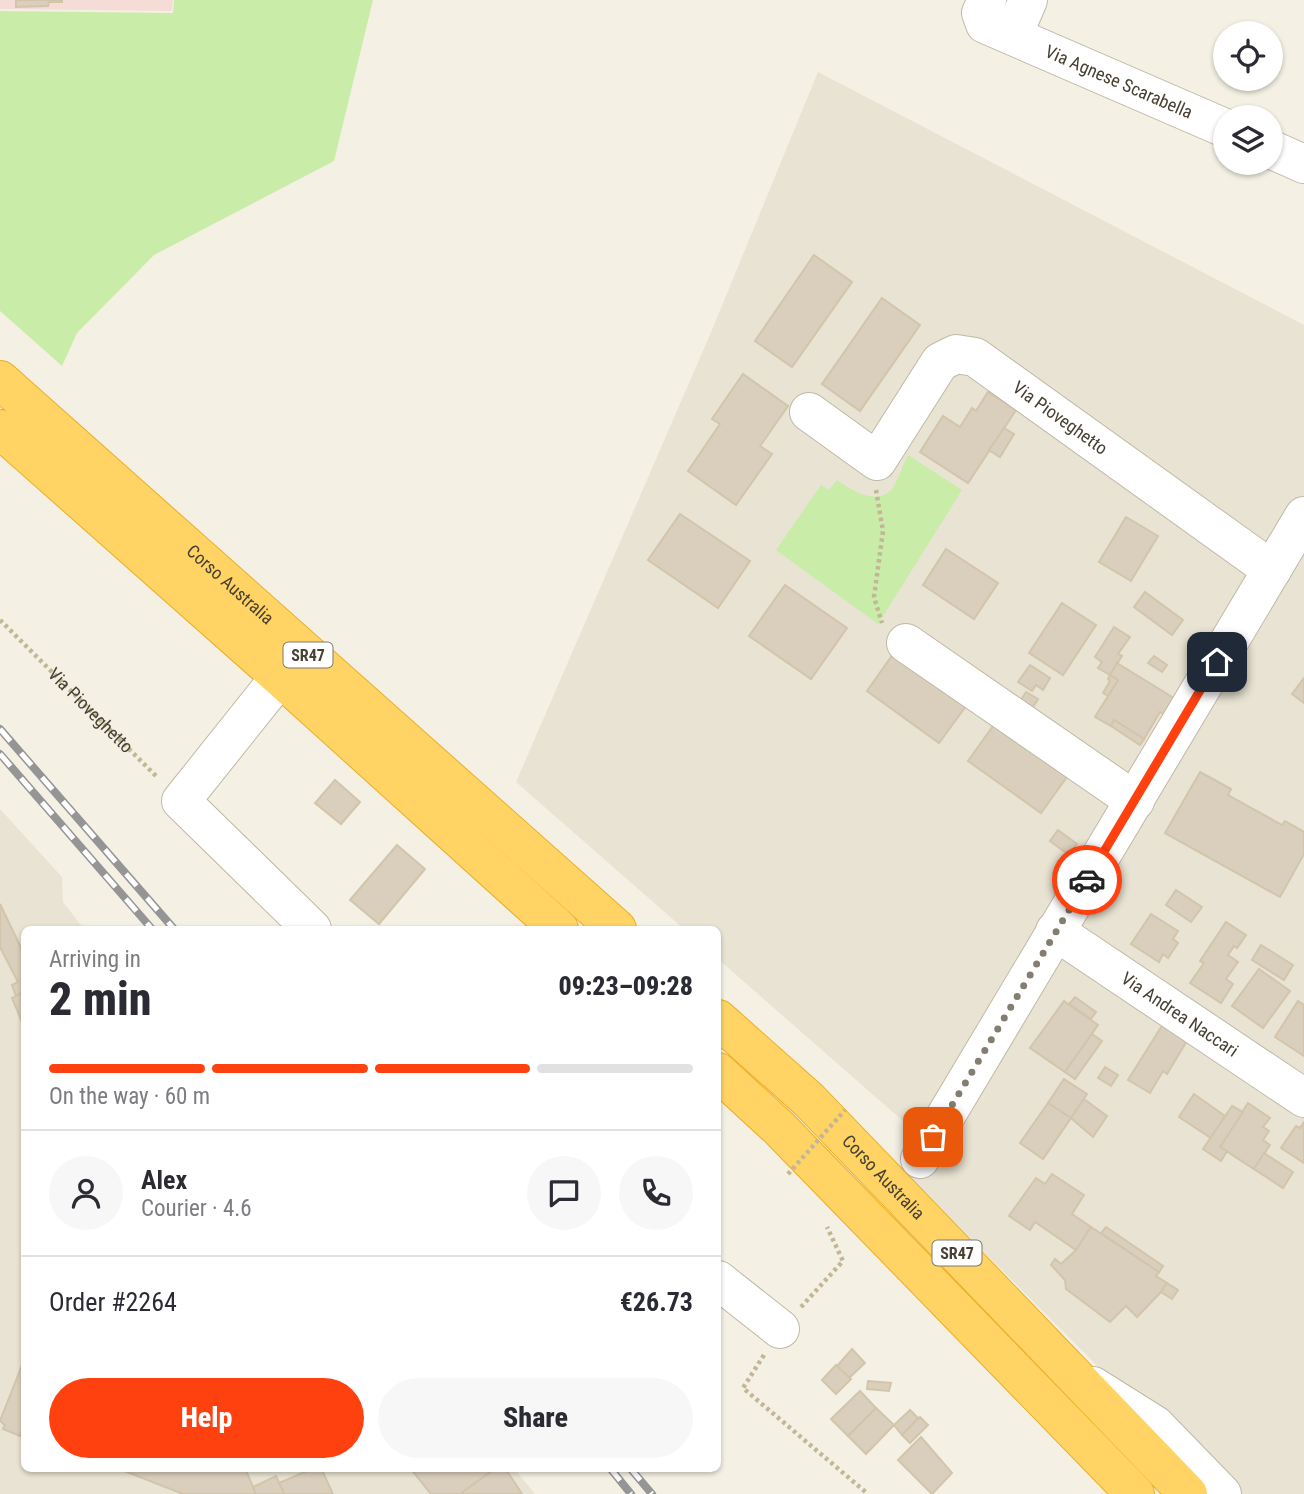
<!DOCTYPE html>
<html lang="en">
<head>
<meta charset="utf-8">
<style>
	body { margin:0; font-family:"Roboto Condensed",sans-serif; background:#f7f7f7; color:#2b2b33; height:100vh; display:flex; flex-direction:column; font-size:26px; white-space:nowrap }
	* { box-sizing:border-box; margin:0 }
	p { font-size:23px; color:#7c7c81 }
	.icon { flex:none; width:38px; height:38px; fill:none; stroke:currentColor; stroke-width:2; stroke-linecap:round; stroke-linejoin:round }
	.map { position:relative; flex:1; overflow:hidden }
	.panel { position:absolute; left:21px; top:926px; width:700px; height:546px; display:flex; flex-direction:column; background:#fff; border-radius:10px; box-shadow:0 2px 5px #0004 }
	.panel>* { flex:none }
	.fabs { position:absolute; left:1213px; top:21px; display:grid; gap:14px }
	.fabs a { display:grid; place-items:center; width:70px; height:70px; border-radius:50%; background:#fff; box-shadow:0 2px 5px #0004; font-size:35px }
	.pin { position:absolute; display:grid; place-items:center; width:60px; height:60px; color:#fff; margin:-30px; border-radius:14px; box-shadow:0 4px 10px #0006 }
	.courier { position:absolute; display:grid; place-items:center; width:70px; height:70px; margin:-35px; border:5px solid #ff4110; border-radius:50%; background:#fff; color:#222; box-shadow:0 2px 9px #0007 }
	.headline em { font-style:normal; font-weight:800 }
	.headline div { display:flex; flex-direction:column-reverse }
	.headline { display:flex; align-items:center; justify-content:space-between; height:119px; padding:0 28px }
	h1 { font-size:46px; font-weight:800; line-height:52px }
	.bar { display:grid; grid-template-columns:repeat(4,1fr); gap:10px 7px; align-content:center; height:84px; padding:0 28px }
	.bar i { height:9px; border-radius:5px; background:#e1e1e2 }
	.bar .active { background:#ff4110 }
	.bar p { grid-column:span 4 }
	.line { display:flex; align-items:center; gap:18px; padding:0 28px; border-top:2px solid #e1e1e2 }
	.line div { flex:1 }
	.round { display:grid; place-items:center; flex:none; width:74px; height:74px; border-radius:37px; background:#f7f7f7 }
	.primary-button { display:flex; gap:14px; margin-top:auto; padding:14px 28px }
	.primary-button a { flex:1; height:80px; border-radius:42px; background:#ff4110; color:#fff; font-size:28px; font-weight:800; line-height:80px; text-align:center }
	.primary-button a+a { background:#f7f7f7; color:#2b2b33 }
	.map>svg:first-child { display:block }
</style>
</head>
<body>
<div class="map">
<svg width="1304" height="1494" viewBox="0 0 1304 1494">
	<rect width="100%" height="100%" fill="#f4f0e4"/>
	<g fill="#e8e3d2">
		<path d="M818,72L1304,325V1494H1225L901,1169L919,1135L718,959V929H684L516,782L712,330Z"/>
		<path d="M0,809L62,877L63,902L84,929H24V1468H514L535,1494H0Z"/>
	</g>
	<path fill="#f6dcd6" d="M0,0H173L172,11L0,9Z"/>
	<g fill="#caeca9">
		<path d="M174,0H373L334,161L154,255L77,333L62,366L0,311V11L173,13Z"/>
		<path d="M908,455L962,490L878,624L776,550L821,485L829,490L837,480C855,493 885,510 897,480C901,471 904,463 908,455Z"/>
	</g>
	<g fill="#dacfbc" stroke="#d2c5ab" stroke-width="2">
		<path d="M16,0H62V2H49L48,6L16,7Z"/>
		<path d="M814,255L852,282L792,367L755,341Z"/>
		<path d="M882,298L920,325L860,411L822,384Z"/>
		<path d="M743,374L788,406L760,446L772,454L736,505L688,471L720,424L712,419Z"/>
		<path d="M988,392L1016,410L968,483L920,452L943,416L960,427L972,408L976,411Z"/>
		<path d="M1004,428L1014,434L1000,457L989,450Z"/>
		<path d="M680,514L750,561L718,608L648,560Z"/>
		<path d="M1126,517L1158,536L1131,581L1099,562Z"/>
		<path d="M946,549L998,583L974,619L923,585Z"/>
		<path d="M785,585L847,628L811,679L749,636Z"/>
		<path d="M1145,592L1183,620L1172,635L1134,607Z"/>
		<path d="M1062,603L1096,625L1063,675L1029,653Z"/>
		<path d="M1114,627L1130,637L1118,654L1122,656L1110,675L1098,668L1102,662L1095,657Z"/>
		<path d="M896,650L969,702L939,743L867,691Z"/>
		<path d="M1154,656L1167,665L1162,672L1148,663Z"/>
		<path d="M1117,663L1177,700L1167,716L1160,712L1144,739L1114,720L1111,726L1095,717L1118,680L1110,675Z"/>
		<path d="M1030,665L1050,678L1043,690L1036,685L1032,691L1018,682Z"/>
		<path d="M1110,675L1118,680L1108,696L1103,693L1110,681L1108,679Z"/>
		<path d="M1304,678V703L1292,694Z"/>
		<path d="M1026,692L1038,699L1033,707L1021,700Z"/>
		<path d="M1114,720L1144,739L1140,745L1111,726Z"/>
		<path d="M996,722L1069,774L1041,813L968,761Z"/>
		<path d="M1200,772L1231,789L1228,795L1282,825L1285,821L1304,832V854L1280,897L1165,833Z"/>
		<path d="M335,780L360,802L341,824L315,803Z"/>
		<path d="M1058,830L1077,844L1069,855L1050,841Z"/>
		<path d="M397,845L425,869L379,924L350,900Z"/>
		<path d="M1176,890L1202,907L1191,922L1166,905Z"/>
		<path d="M0,904L24,954V992L16,996L12,985L18,982L0,947Z"/>
		<path d="M1151,914L1178,931L1173,939L1178,943L1168,958L1163,954L1159,962L1131,944Z"/>
		<path d="M1226,922L1246,935L1237,948L1234,946L1228,955L1238,962L1226,979L1233,984L1221,1003L1190,983L1204,963L1200,961Z"/>
		<path d="M1261,945L1293,965L1284,980L1252,960Z"/>
		<path d="M1259,969L1290,991L1263,1028L1232,1006Z"/>
		<path d="M24,992V1027L12,998Z"/>
		<path d="M1075,997L1096,1012L1091,1019L1069,1004Z"/>
		<path d="M1064,1001L1098,1025L1065,1072L1030,1048Z"/>
		<path d="M1298,1001L1304,1005V1056L1275,1037Z"/>
		<path d="M1163,1024L1188,1039L1167,1074L1163,1071L1150,1093L1128,1080Z"/>
		<path d="M1092,1034L1102,1041L1075,1079L1065,1072Z"/>
		<path d="M1105,1067L1118,1075L1111,1086L1098,1078Z"/>
		<path d="M1064,1079L1087,1094L1071,1118L1048,1103Z"/>
		<path d="M1194,1094L1225,1116L1211,1138L1179,1117Z"/>
		<path d="M1084,1099L1107,1116L1093,1137L1071,1118Z"/>
		<path d="M1048,1103L1071,1118L1043,1159L1020,1143Z"/>
		<path d="M1248,1103L1270,1118L1263,1127L1269,1131L1263,1140L1270,1145L1254,1169L1220,1147Z"/>
		<path d="M1232,1106L1243,1112L1220,1147L1227,1151L1221,1161L1203,1149Z"/>
		<path d="M1304,1122V1163L1281,1148L1296,1126L1300,1128Z"/>
		<path d="M1264,1153L1293,1172L1283,1188L1254,1169Z"/>
		<path d="M1052,1174L1084,1195L1072,1214L1091,1227L1076,1250L1035,1222L1030,1230L1009,1216L1036,1178L1045,1184Z"/>
		<path d="M1091,1227L1159,1272L1156,1276L1167,1283L1161,1292L1137,1317L1126,1306L1110,1322L1066,1289L1065,1280L1051,1265L1055,1259L1061,1264L1076,1250Z"/>
		<path d="M1106,1227L1163,1266L1159,1272L1101,1233Z"/>
		<path d="M1167,1283L1178,1290L1172,1299L1161,1292Z"/>
		<path d="M852,1349L865,1363L849,1378L837,1366Z"/>
		<path d="M24,1360V1432L22,1431L20,1436L3,1429L5,1425L0,1421Z"/>
		<path d="M836,1365L851,1379L836,1394L822,1380Z"/>
		<path d="M868,1381L891,1383L889,1391L867,1389Z"/>
		<path d="M860,1391L876,1408L848,1436L831,1419Z"/>
		<path d="M876,1408L894,1425L866,1454L848,1436Z"/>
		<path d="M910,1410L918,1418L902,1435L894,1425Z"/>
		<path d="M920,1417L928,1425L910,1443L902,1435Z"/>
		<path d="M921,1437L952,1473L932,1494L898,1460Z"/>
		<path d="M117,1468H245L256,1494H183Z"/>
		<path d="M314,1468H321L333,1494H284L279,1483Z"/>
		<path d="M410,1468H496L460,1494H431Z"/>
		<path d="M496,1468H505L522,1494H460Z"/>
		<path d="M276,1476L284,1494H256L253,1487Z"/>
	</g>
	<g fill="none" stroke-linecap="round" stroke-linejoin="round">
		<defs>
			<g id="minor">
				<path id="s2" d="M987,0L981,13L985,24L1225,128"/>
				<path d="M1013,35L1028,0"/>
				<path d="M1270,149L1304,164"/>
				<path id="s3" d="M809,412L877,461L940,362L956,354L975,357L1272,570"/>
				<path d="M906,643L1135,801"/>
				<path d="M280,677L181,801L312,929"/>
				<path id="s4" d="M1055,931L1304,1098"/>
				<path d="M920,1159L1304,516"/>
				<path d="M718,1280L780,1329"/>
				<path d="M1093,1386L1155,1425L1222,1494"/>
			</g>
			<g id="highway">
				<path id="s5" d="M0,380L617,929"/>
				<path d="M0,429L280,677L559,929"/>
				<path id="s6" d="M718,1019L809,1100L1188,1494"/>
				<path d="M718,1072L779,1128L1135,1494"/>
			</g>
		</defs>
		<use href="#minor" stroke="#c0b9a6" stroke-width="40"/>
		<use href="#highway" stroke="#ecae26" stroke-width="40"/>
		<g stroke="#c3b696" stroke-width="4.5" stroke-dasharray="3.5 3.5" stroke-linecap="butt">
			<path d="M876,490L883,531L874,597L882,623"/>
			<path id="s1" d="M0,620L158,778"/>
			<path d="M801,1307L843,1261L827,1227"/>
			<path d="M764,1355L743,1388L868,1494"/>
		</g>
		<use href="#minor" stroke="#fff" stroke-width="38"/>
		<use href="#highway" stroke="#ffd464" stroke-width="38"/>
		<defs>
			<g id="rail">
				<path d="M0,729L174,929"/>
				<path d="M0,754L152,929"/>
				<path d="M610,1468L631,1494"/>
				<path d="M630,1468L652,1494"/>
			</g>
		</defs>
		<use href="#rail" stroke="#959595" stroke-width="8"/>
		<use href="#rail" stroke="#fff" stroke-width="5" stroke-dasharray="16" stroke-linecap="butt"/>
		<path stroke="#c3b696" stroke-width="4.5" stroke-dasharray="3.5 3.5" stroke-linecap="butt" d="M788,1174L845,1110"/>
	</g>
	<g fill="none" stroke-linecap="round" stroke-linejoin="round">
		<path stroke="#847e71" stroke-width="7" stroke-dasharray="0 12.6" d="M933,1137L1087,880"/>
		<path stroke="#ff4110" stroke-width="9" d="M1087,880L1217,662"/>
	</g>
	<g text-anchor="middle" stroke-width="7" stroke-linejoin="round" paint-order="stroke">
		<g fill="#fff" stroke="#7e7970" stroke-width="2">
			<rect x="283.5" y="642.5" width="49" height="25" rx="5"/>
			<rect x="932.5" y="1240.5" width="49" height="25" rx="5"/>
		</g>
		<g font-size="16" font-weight="bold" fill="#474033">
			<text x="308" y="661">SR47</text>
			<text x="957" y="1259">SR47</text>
		</g>
		<g font-size="18" fill="#474033" stroke="#fff">
			<text dy="6" stroke="none"><textPath href="#s2" startOffset="172">Via Agnese Scarabella</textPath></text>
			<text dy="6" stroke="none"><textPath href="#s3" startOffset="343">Via Pioveghetto</textPath></text>
			<text dy="6" stroke="none"><textPath href="#s5" startOffset="308">Corso Australia</textPath></text>
			<text dy="6" stroke="none"><textPath href="#s1" startOffset="128">Via Pioveghetto</textPath></text>
			<text dy="6" stroke="none"><textPath href="#s4" startOffset="150">Via Andrea Naccari</textPath></text>
			<text dy="6" stroke="none"><textPath href="#s6" startOffset="229">Corso Australia</textPath></text>
		</g>
	</g>
</svg>
<div class="fabs">
<a><svg class="icon" aria-label="locate" viewBox="0 0 24 24"><circle cx="12" cy="12" r="6"/><path d="M12 2v4M12 18v4M2 12h4M18 12h4"/></svg></a>
<a><svg class="icon" aria-label="layers" viewBox="0 0 24 24"><path d="M12 4l9 5-9 5-9-5zM3 14l9 5 9-5"/></svg></a>
</div>
<div class="pin" style="left:933px;top:1137px;background:#ea580c"><svg class="icon" aria-label="bag" viewBox="0 0 24 24"><path d="M5 8h14l-1 12H6zM9 8a3 3 0 0 1 6 0"/></svg></div>
<div class="pin" style="left:1217px;top:662px;background:#1f2937"><svg class="icon" aria-label="home" viewBox="0 0 24 24"><path d="M3 11l9-7 9 7M6 9v11h12V9"/></svg></div>
<div class="courier" style="left:1087px;top:880px"><svg class="icon" aria-label="car" viewBox="0 0 24 24"><path d="M5 17H2v-5l4-1 3-4h7l3 4 3 1v5h-3M9 17h6M6 11h13"/><circle cx="7" cy="17" r="2"/><circle cx="17" cy="17" r="2"/></svg></div>
<section class="panel">
<div class="headline"><div><h1>2 min</h1><p>Arriving in</p></div><em>09:23–09:28</em></div>
<div class="bar"><i class="active"></i><i class="active"></i><i class="active"></i><i></i><p>On the way · 60 m</p></div>
<div class="line" style="height:126px"><a class="round"><svg class="icon" aria-label="person" viewBox="0 0 24 24"><circle cx="12" cy="8" r="4"/><path d="M4 21q1-7 8-7t8 7"/></svg></a><div><b>Alex</b><p>Courier · 4.6</p></div><a class="round"><svg class="icon" aria-label="chat" viewBox="0 0 24 24"><path d="M4 5h16v11H9l-5 4z"/></svg></a><a class="round"><svg class="icon" aria-label="phone" viewBox="0 0 24 24"><path d="M5 4h4l2 5-3 2q2 4 5 5l2-3 5 2v4C11 20 4 13 5 4z"/></svg></a></div>
<div class="line" style="height:91px"><div>Order #2264</div><b>€26.73</b></div>
<div class="primary-button"><a>Help</a><a>Share</a></div>
</section>
</div>
</body>
</html>
